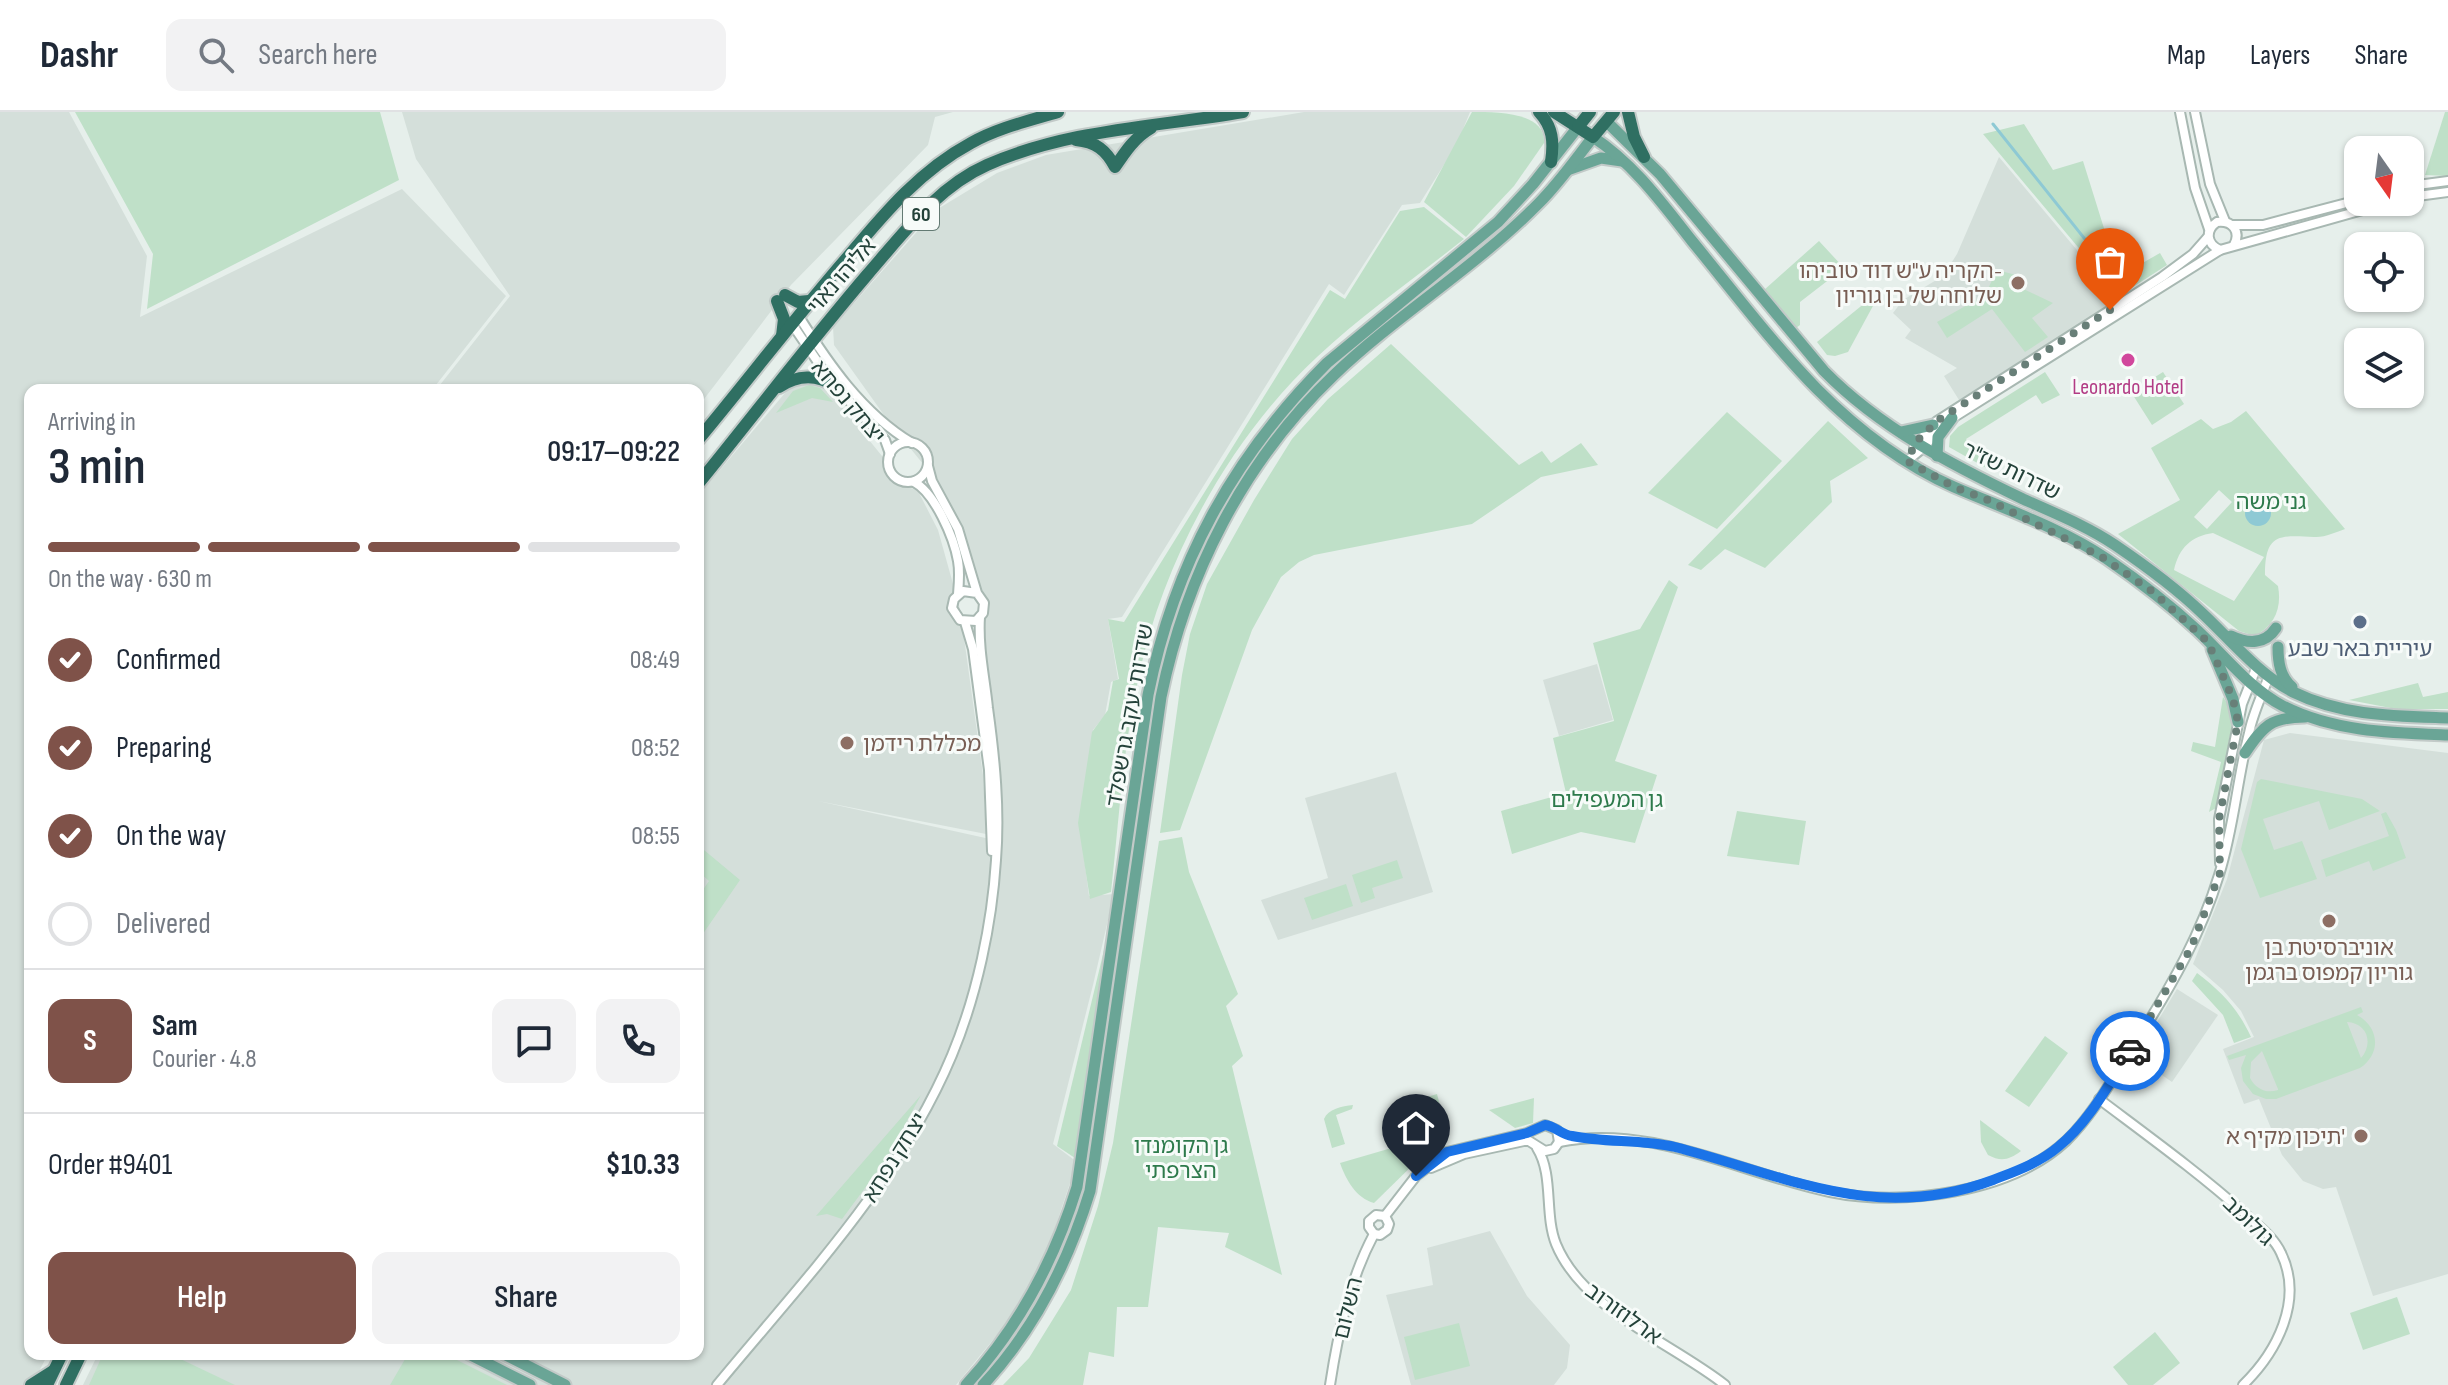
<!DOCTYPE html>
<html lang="en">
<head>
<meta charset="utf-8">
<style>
	body { margin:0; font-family:"Sofia Sans Condensed","Noto Sans Hebrew",sans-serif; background:#f2f2f3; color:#1f2937; height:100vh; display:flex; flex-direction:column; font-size:30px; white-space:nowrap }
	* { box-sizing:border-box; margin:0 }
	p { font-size:26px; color:#747a83 }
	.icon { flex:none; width:44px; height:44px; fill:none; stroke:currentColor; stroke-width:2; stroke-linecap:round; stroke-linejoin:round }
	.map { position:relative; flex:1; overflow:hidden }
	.drawer { position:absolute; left:24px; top:272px; width:680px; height:976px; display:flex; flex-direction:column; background:#fff; border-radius:16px; box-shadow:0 2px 6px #0004 }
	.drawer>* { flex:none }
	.needle { width:52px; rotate:166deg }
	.controls { position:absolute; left:2344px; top:24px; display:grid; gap:16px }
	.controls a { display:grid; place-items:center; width:80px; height:80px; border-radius:16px; background:#fff; box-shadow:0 2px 6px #0004; font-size:40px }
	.pin { position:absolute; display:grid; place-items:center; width:68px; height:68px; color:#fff; margin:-82px -34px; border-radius:50% 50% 50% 0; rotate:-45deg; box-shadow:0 0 8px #0007 }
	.pin .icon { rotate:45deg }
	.courier { position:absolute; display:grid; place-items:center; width:80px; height:80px; margin:-40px; border:6px solid #1a73e8; border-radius:50%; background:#fff; color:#222; box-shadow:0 2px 10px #0007 }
	.summary em { font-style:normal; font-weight:600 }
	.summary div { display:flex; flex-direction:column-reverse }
	.summary { display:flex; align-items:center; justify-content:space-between; height:136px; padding:0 24px }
	h1 { font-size:52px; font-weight:600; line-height:60px }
	.bar { display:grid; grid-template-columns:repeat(4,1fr); gap:12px 8px; align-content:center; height:96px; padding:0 24px }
	.bar i { height:10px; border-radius:6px; background:#e0e1e3 }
	.bar .on { background:#7f5249 }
	.bar p { grid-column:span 4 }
	.line { display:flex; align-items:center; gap:20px; padding:0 24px; border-top:2px solid #e0e1e3 }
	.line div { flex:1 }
	.round { display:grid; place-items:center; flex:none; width:84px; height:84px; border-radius:16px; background:#f2f2f3 }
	ol { padding:0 24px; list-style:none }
	li { display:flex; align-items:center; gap:24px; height:88px }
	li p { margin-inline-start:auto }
	li .icon { padding:8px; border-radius:50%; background:#7f5249; color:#fff; stroke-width:4 }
	li:last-child { color:#747a83 }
	li i { width:44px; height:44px; border:4px solid #e0e1e3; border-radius:50% }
	.cta { display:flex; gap:16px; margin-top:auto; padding:16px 24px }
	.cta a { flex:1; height:92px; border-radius:16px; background:#7f5249; color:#fff; font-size:32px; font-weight:600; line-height:92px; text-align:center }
	.cta a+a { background:#f2f2f3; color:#1f2937 }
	header { display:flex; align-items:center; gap:48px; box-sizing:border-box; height:112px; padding:0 40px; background:#fff; border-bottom:2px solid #e0e1e3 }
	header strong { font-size:38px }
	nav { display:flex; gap:44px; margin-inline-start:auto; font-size:28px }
	.search { width:560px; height:72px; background:#f2f2f3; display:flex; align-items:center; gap:20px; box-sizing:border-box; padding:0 28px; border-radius:16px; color:#747a83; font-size:30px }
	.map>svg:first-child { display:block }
</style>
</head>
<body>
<header>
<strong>Dashr</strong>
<div class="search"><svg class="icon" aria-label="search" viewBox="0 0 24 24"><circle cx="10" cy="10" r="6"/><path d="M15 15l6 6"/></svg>Search here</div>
<nav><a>Map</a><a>Layers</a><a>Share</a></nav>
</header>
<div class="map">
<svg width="2448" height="1273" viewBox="0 0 2448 1273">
	<rect width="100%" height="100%" fill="#e6efeb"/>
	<g fill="#d4dfda">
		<path d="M0,0H69L147,144L140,205L402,77L506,184L432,278H30V1242H48L32,1273H0Z"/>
		<path d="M402,0H953L935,5L928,33L791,173L698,295V278H436L510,184L416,47Z"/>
		<path d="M1304,0H1470L1457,32L1420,91L1402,93L1344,183L1329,172L1122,505L1108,507L1118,567L1111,570L1105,603L1093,618L1080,714L1089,784L1114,782L1093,873L1053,1032L1077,1050L1051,1128L1032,1170L1006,1212L956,1273H83L98,1242H698V384L790,275L801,270H818L825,274L882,344L894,369L918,379L938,418L960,497L983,663L986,722L818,689L999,729L1002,676L978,467L962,419L936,368L889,310L834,233L833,215L936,98L997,61L1046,43Z"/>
		<path d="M1999,45L2118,187L1959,288L1944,264L1957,256L1905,226L1911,218L1893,201L1903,188L1943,164L1957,142Z"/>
		<path d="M1597,552L1613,608L1559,624L1543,568Z"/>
		<path d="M2290,621L2448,641V1162L2373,1184L2336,1075L2323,1077L2303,1069L2282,1043L2259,987L2244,992L2223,937L2254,925L2241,899L2223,878L2193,852L2227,767L2264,628Z"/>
		<path d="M1396,660L1433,780L1278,828L1261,788L1328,766L1305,686Z"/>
		<path d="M2177,877L2218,903L2172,970L2136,945Z"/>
		<path d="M1490,1119L1527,1184L1570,1233L1567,1256L1554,1273H1411L1386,1183L1433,1173L1427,1136Z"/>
	</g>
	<g fill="#bfe0c8" fill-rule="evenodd">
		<path d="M75,0H380L399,68L147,197L153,142Z"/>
		<path d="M1472,0C1498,0 1546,0 1544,31L1514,74L1466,125L1424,90Z"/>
		<path d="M2445,0H2448V64L2425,63Z"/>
		<path d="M2024,12L2053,58L2083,49L2117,158L2132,157L2160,141L2167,153L2119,184L1983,22Z"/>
		<path d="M1424,95L1464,127C1415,166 1363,202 1317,245C1230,326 1164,447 1139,563C1123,634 1119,708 1111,780L1090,787L1078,711L1092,620L1108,598L1113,569L1119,567L1108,507L1124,510L1330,178L1345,187L1400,99Z"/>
		<path d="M1819,129L1844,156L1800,190V213L1796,216L1764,178Z"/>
		<path d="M1997,158L2020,164L2013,172L2053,191L2032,206L2048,225L2025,240L1992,197L1947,226L1937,210L1985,183Z"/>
		<path d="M1871,186L1874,192L1848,240L1835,244L1827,243L1817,230Z"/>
		<path d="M1391,232L1519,353L1542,339L1551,351L1581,331L1598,353L1541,365L1472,412L1314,443L1299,450L1281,465L1252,518L1180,718L1160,721L1182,563L1190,522L1207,472L1254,388L1292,327L1328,287Z"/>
		<path d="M2045,260L2060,283L2042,292L2036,283L1966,327L1988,357L1949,335L1950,324L1958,315Z"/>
		<path d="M2163,260L2184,292L2152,313L2131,280Z"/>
		<path d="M809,273L820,276L833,290L812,286L776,301L793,279Z"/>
		<path d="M2246,299L2345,417C2336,420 2324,426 2314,425C2278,423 2265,422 2265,463L2278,474C2282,496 2275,513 2255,524L2239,519L2118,422L2180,388L2151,336L2201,307L2213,317L2231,310ZM2219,378L2232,390L2207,417L2194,405ZM2213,421L2264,445L2234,489L2174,458C2179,436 2191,424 2213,421Z"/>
		<path d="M1727,300L1782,349L1717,417L1648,381Z"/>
		<path d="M1828,309L1868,346L1830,369L1832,390L1765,456L1725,437L1701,458L1688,453Z"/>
		<path d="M1669,468L1678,475L1615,649L1657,663L1635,731L1581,720L1512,742L1501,699L1566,681L1553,626L1614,609L1593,531L1640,517Z"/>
		<path d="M2418,571L2423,585L2448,580V597H2396L2349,588Z"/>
		<path d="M2223,585L2234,601L2218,688L2216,696L2209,700L2221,650L2191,639L2193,630L2215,635Z"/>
		<path d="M2261,667L2362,687L2380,699L2329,718L2319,689L2263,707L2274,738L2302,729L2317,767L2260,786L2241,737L2257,670Z"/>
		<path d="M1737,699L1806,709L1799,753L1727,744Z"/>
		<path d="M2386,700L2396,718L2406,746L2373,759L2369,749L2326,765L2321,748L2389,724L2381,702Z"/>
		<path d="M1182,725L1189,760L1238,882L1226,894L1243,944L1232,954L1282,1163L1225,1135L1229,1121L1158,1115L1148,1195H1117L1114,1245L1089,1240L1083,1273H1003L1029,1246L1071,1178L1098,1094L1113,1031L1159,729Z"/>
		<path d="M698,733L740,768L698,829V785L709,769L698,759Z"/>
		<path d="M1397,748L1403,766L1372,776L1375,786L1361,791L1352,763Z"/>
		<path d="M1346,772L1353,794L1312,808L1304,786Z"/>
		<path d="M1110,813L1075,1046L1057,1034Z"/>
		<path d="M2197,861C2222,880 2238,897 2251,925L2234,931L2223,903L2192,869Z"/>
		<path d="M2361,895L2363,900L2357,903C2379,915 2382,941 2360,956L2276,987H2266L2253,982L2243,969L2241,956L2246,943L2229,948L2227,944ZM2347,910C2367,911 2374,931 2361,946ZM2262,939L2278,977V978C2266,982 2256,977 2250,966L2251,950Z"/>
		<path d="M2045,924L2068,941L2029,995L2005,979Z"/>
		<path d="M1437,982L1443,1005L1423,1011L1417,988Z"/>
		<path d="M921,983L885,1049L842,1107L827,1102L816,1104Z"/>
		<path d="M1534,986L1533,1011L1515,1016L1489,998Z"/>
		<path d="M1353,993L1352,997L1336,1003L1345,1032L1332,1036L1324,1007C1328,997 1342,994 1353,993Z"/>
		<path d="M1980,1008L2021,1039C2009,1048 2001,1050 1988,1043L1981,1030Z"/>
		<path d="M1419,1028L1423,1043L1374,1091C1356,1086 1346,1068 1340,1051Z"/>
		<path d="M2397,1185L2410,1222L2363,1238L2350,1201Z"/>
		<path d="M1459,1211L1470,1254L1415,1268L1404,1225Z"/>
		<path d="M2155,1220L2180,1251L2153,1273H2128L2113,1255Z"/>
		<path d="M103,1242H170L235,1273H89Z"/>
		<path d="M408,1242H445L507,1273H390Z"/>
	</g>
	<circle fill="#8ec9d4" cx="2258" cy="401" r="13"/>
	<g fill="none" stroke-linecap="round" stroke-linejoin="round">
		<path stroke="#8ec9d4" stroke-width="3" d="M1993,12L2116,166L2126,181"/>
		<defs>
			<g id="minor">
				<path d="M2180,0L2195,76L2209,117"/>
				<path d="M2195,0L2210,72L2225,109"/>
				<path d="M2410,74L2448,69"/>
				<path d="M2410,85L2448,80"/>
				<path d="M2232,113H2263L2358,88"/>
				<path d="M2220,138C2206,132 2205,118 2217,110C2233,108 2241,120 2234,133"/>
				<path d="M798,203C828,251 862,301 912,331"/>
				<path d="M792,212L830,268L885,328L890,342"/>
				<path d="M1951,307L2220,138L2391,90"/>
				<circle cx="908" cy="350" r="20"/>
				<path d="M1914,335L1937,309L2162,165L2193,142L2208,125"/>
				<path d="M1907,349L1924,335L1940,316"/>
				<path d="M928,354L932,369L958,417L977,481L984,491L983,501L976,509L960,508L952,496L954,487L963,479L977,481"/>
				<path d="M914,370C935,381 954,426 958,449C960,460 959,471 958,482"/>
				<path d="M965,510L973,537L989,658L992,739"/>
				<path d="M2220,751L2219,707L2242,592L2257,554"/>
				<path d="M2099,987C2148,1024 2198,1060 2244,1101C2257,1113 2274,1125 2281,1141C2304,1188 2277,1240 2243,1273"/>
				<path d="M1559,1030C1652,1011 1741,1062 1830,1080C1902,1095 2010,1081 2066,1029C2096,1000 2116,960 2139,925C2172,873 2201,822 2219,763C2234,716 2237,668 2249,621C2253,601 2262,583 2269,564"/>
				<path d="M1537,1036C1554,1063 1544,1102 1556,1132C1583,1198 1672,1231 1725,1273"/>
				<path d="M1431,1056L1464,1042L1524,1029H1529L1545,1039L1554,1037L1559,1030"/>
				<path d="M1385,1104L1416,1064L1447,1040L1527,1021L1545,1013L1557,1018L1559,1030"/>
				<path d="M1374,1122L1369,1115V1109L1376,1103L1385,1104"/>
				<path d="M1374,1122L1380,1123L1387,1118L1389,1112L1385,1104"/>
				<path d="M717,1273C802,1170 900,1068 952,943C977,883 992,812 996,748C1000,697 995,647 988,596C985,566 978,536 980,505"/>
				<path d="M1330,1273C1338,1221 1349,1169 1374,1122"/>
			</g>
			<g id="major">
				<path d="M1607,10L1660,62L1824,259C1880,316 1952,353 2023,387C2054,401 2087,414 2115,433C2146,454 2175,475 2202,501C2230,527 2258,562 2293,580C2342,604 2395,604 2448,606"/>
				<path d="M1570,57L1601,46L1622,49"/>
				<path d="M1901,320L1933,313"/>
				<path d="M1937,344L1938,325L1952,306"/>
				<path d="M2231,524C2248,532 2265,533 2276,516"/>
				<path d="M2278,535C2278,550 2280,565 2292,575"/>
				<path d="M2212,537L2233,587L2238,610"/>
				<path d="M2245,641C2263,614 2271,605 2305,605"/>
				<path d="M469,1242L530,1273"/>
				<path d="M504,1242L565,1273"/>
				<path d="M966,1273C1019,1215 1054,1150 1077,1075L1148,583C1174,452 1233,345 1327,251L1498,110L1533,72L1578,15"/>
				<path d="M983,1273C1035,1217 1068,1151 1090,1079L1161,585C1186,463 1243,350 1334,263C1398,202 1476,155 1539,91C1559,71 1575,48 1593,25C1634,52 1662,91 1692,129C1733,179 1772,231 1817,277C1856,316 1904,353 1954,375C2005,397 2061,416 2107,447C2139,469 2169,492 2197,518C2225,544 2249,576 2283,594C2334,620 2392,621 2448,623"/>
			</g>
			<g id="highway">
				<path d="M1539,0C1553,15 1554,30 1551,50"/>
				<path d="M1554,0L1593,25L1614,0"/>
				<path d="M1628,0L1634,25L1644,45"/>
				<path d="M1578,15L1590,0"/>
				<path d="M1076,28C1096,30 1106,38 1115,55C1125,40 1135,25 1151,16"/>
				<path d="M785,183L798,190L809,189"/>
				<path d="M777,189L784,207L782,224"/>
				<path d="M779,275C797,263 817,262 835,274"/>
				<path d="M698,328C748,268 795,206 846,147C883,103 919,59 971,31C998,16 1028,9 1058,0"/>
				<path d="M698,372C755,302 809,231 867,163C902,123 937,75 987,53C1069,17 1156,15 1243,0"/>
				<path d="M31,1273L53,1259"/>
				<path d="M47,1273L62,1242"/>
				<path d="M66,1273L81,1242"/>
			</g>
		</defs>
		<use href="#minor" stroke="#a8b8b2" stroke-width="12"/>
		<use href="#major" stroke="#c2cac8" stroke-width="15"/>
		<use href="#highway" stroke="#c2cac8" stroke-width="16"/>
		<use href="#minor" stroke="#fff" stroke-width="8"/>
		<use href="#major" stroke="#6aa596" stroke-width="11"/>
		<use href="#highway" stroke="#2f6f62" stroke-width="12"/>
	</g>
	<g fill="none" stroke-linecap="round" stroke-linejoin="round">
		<path stroke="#687f78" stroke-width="8" stroke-dasharray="0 14.4" d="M2110,198L1937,309L1916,330L1907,349L1954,375L1986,387L2102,445L2153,480L2208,530L2233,587L2238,610L2219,707L2220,761L2191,836L2130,939"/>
		<path stroke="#1a73e8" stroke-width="10" d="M1416,1064L1447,1040L1527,1021L1545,1013C1555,1014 1562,1023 1572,1024C1606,1031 1641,1027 1675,1035C1787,1064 1875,1112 1993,1068C2016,1059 2039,1051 2058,1035C2089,1010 2109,972 2130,939"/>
	</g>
	<g fill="#8d6e63" stroke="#f7fbf9" stroke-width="3">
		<circle cx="2018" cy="171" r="8"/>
		<circle cx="847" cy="631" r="8"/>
		<circle cx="2329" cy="809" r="8"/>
		<circle cx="2361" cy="1024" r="8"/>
	</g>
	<circle fill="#d1479c" stroke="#f7fbf9" stroke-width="3" cx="2128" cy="248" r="8"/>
	<circle fill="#5c6f8a" stroke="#f7fbf9" stroke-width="3" cx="2360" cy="510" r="8"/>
	<g text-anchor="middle" stroke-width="6" stroke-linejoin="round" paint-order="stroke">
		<rect fill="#f7fbf9" stroke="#637a73" stroke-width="2" x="903" y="86" width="36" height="32" rx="6"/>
		<g font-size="20" font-weight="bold" fill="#24423a">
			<text x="921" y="109">60</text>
		</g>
		<g font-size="22" fill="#785e54" stroke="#f7fbf9" text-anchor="end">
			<text x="2002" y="166">הקריה ע"ש דוד טוביהו-<tspan x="2002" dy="25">שלוחה של בן גוריון</tspan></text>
			<text x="863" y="639" text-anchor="start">מכללת רידמן</text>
			<text x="2329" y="843" text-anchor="middle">אוניברסיטת בן<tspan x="2329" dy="25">גוריון קמפוס ברגמן</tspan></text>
			<text x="2345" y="1032">תיכון מקיף א'</text>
		</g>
		<g font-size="22" fill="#24423a" stroke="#f7fbf9">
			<text transform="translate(841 163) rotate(-49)" y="8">אליהו נאוי</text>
			<text transform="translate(849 289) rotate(50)" y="8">יצחק נפחא</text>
			<text transform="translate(2012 358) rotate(26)" y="8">שדרות שז"ר</text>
			<text transform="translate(1129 603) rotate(-80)" y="8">שדרות יעקב גרשפלד</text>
			<text transform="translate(894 1045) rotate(-58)" y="8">יצחק נפחא</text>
			<text transform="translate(2249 1108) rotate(44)" y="8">גולומב</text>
			<text transform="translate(1347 1196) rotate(-76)" y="8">השלום</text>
			<text transform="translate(1624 1201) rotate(36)" y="8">ארלוזורוב</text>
		</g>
		<g font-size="22" fill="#b23c85" stroke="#f7fbf9">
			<text x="2128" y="282">Leonardo Hotel</text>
		</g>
		<g font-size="22" fill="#2d7a4b" stroke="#f7fbf9">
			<text x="2271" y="397">גני משה</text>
			<text x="1607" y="695">גן המעפילים</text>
			<text x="1181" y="1041">גן הקומנדו<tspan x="1181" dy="25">הצרפתי</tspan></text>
		</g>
		<g font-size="22" fill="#4e5e75" stroke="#f7fbf9">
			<text x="2360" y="544">עיריית באר שבע</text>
		</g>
	</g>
</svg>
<div class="controls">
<a><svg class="needle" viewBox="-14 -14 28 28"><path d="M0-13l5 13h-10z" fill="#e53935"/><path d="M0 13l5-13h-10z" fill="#747a83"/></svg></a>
<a><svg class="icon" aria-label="locate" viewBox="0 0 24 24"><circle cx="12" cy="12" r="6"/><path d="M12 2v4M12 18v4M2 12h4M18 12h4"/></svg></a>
<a><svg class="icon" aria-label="layers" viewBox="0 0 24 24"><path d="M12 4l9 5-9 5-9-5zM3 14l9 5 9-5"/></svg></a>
</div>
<div class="pin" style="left:2110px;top:198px;background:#ea580c"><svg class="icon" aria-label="bag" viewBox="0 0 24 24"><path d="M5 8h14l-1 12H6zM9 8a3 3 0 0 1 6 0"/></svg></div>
<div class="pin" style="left:1416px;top:1064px;background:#1f2937"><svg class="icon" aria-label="home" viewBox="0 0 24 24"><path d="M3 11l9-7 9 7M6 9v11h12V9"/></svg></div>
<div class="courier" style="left:2130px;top:939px"><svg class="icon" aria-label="car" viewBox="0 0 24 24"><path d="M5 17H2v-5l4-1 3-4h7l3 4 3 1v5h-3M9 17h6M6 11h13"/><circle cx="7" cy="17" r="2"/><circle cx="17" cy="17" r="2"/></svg></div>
<section class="drawer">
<div class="summary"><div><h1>3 min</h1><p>Arriving in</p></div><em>09:17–09:22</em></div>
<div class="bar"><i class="on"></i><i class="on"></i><i class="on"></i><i></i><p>On the way · 630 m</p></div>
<ol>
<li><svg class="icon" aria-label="check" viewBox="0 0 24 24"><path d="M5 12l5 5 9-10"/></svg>Confirmed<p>08:49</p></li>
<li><svg class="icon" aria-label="check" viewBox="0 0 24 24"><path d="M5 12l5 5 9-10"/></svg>Preparing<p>08:52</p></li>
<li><svg class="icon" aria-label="check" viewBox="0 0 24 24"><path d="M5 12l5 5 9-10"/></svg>On the way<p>08:55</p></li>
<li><i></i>Delivered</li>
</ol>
<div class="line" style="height:144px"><b class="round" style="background:#7f5249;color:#fff">S</b><div><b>Sam</b><p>Courier · 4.8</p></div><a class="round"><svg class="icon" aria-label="chat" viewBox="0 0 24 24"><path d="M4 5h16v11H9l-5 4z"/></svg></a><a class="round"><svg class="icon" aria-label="phone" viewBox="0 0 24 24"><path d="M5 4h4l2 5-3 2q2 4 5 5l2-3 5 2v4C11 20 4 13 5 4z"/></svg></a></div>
<div class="line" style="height:104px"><div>Order #9401</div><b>$10.33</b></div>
<div class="cta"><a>Help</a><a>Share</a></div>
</section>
</div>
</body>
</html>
